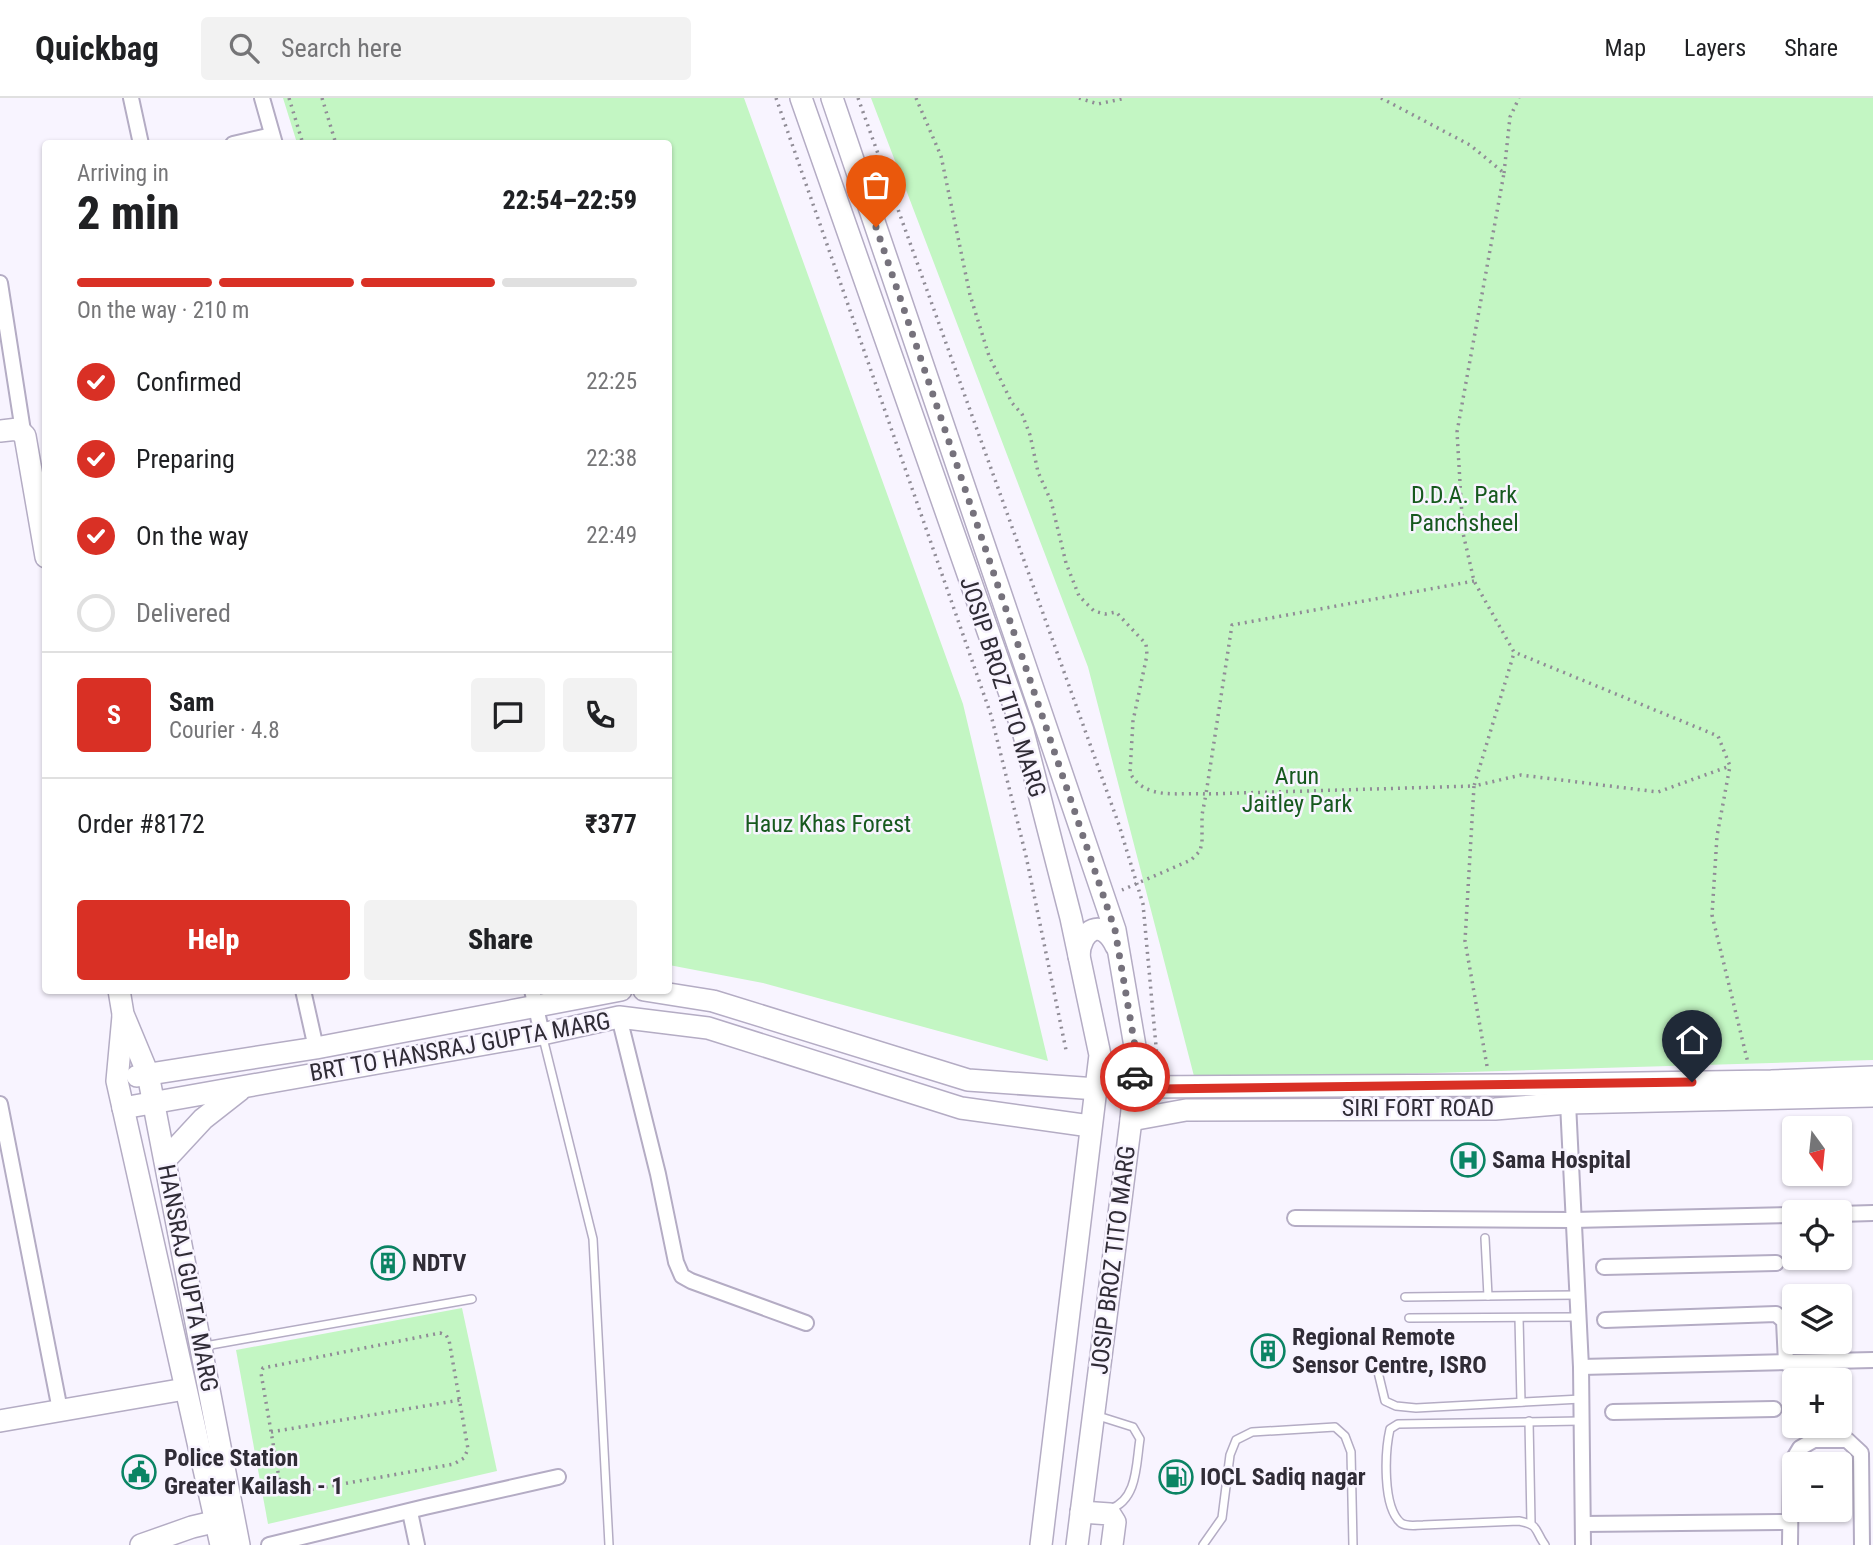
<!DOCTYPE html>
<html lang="en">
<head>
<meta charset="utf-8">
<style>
	body { margin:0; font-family:"Roboto Condensed",sans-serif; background:#f2f2f2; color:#202124; height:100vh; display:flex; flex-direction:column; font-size:26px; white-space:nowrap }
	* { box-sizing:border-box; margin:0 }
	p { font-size:23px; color:#757577 }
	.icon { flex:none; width:38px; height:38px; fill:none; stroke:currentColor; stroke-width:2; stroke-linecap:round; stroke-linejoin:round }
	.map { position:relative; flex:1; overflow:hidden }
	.side { position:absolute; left:42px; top:42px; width:630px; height:854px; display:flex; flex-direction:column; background:#fff; border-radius:7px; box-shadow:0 2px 5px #0004 }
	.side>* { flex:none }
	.needle { width:46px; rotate:165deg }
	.buttons { position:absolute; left:1782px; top:1018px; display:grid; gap:14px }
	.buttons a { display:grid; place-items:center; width:70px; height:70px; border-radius:7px; background:#fff; box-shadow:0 2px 5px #0004; font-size:35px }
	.pin { position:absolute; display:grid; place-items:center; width:60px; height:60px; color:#fff; margin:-72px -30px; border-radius:50% 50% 50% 0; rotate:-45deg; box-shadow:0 0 7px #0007 }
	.pin .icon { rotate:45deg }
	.courier { position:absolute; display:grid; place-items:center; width:70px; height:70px; margin:-35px; border:5px solid #d93025; border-radius:50%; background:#fff; color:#222; box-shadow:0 2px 9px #0007 }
	.headline em { font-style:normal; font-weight:800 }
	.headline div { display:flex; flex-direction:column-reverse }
	.headline { display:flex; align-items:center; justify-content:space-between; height:119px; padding:0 35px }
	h1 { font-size:46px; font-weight:800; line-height:52px }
	.bar { display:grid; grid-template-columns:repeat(4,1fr); gap:10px 7px; align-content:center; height:84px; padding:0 35px }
	.bar i { height:9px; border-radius:5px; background:#e0e0e0 }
	.bar .current { background:#d93025 }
	.bar p { grid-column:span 4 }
	.line { display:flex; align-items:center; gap:18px; padding:0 35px; border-top:2px solid #e0e0e0 }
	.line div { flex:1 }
	.round { display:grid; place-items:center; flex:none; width:74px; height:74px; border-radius:7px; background:#f2f2f2 }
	ol { padding:0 35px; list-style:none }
	li { display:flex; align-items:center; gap:21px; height:77px }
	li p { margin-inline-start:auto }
	li .icon { padding:7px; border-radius:50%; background:#d93025; color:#fff; stroke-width:4 }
	li:last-child { color:#757577 }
	li i { width:38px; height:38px; border:4px solid #e0e0e0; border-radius:50% }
	.button { display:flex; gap:14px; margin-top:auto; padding:14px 35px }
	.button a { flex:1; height:80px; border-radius:7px; background:#d93025; color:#fff; font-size:28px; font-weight:800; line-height:80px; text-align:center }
	.button a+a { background:#f2f2f2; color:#202124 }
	header { display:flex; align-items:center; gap:42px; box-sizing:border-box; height:98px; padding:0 35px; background:#fff; border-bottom:2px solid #e0e0e0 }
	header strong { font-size:33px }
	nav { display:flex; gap:38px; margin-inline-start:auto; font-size:24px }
	.search { width:490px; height:63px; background:#f2f2f2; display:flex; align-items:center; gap:18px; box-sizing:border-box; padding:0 24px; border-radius:7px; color:#757577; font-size:26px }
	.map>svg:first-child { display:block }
</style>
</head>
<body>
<header>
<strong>Quickbag</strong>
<div class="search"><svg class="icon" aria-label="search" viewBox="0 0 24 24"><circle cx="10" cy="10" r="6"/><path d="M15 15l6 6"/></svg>Search here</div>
<nav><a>Map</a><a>Layers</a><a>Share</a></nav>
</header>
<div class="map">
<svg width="1873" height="1447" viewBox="0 0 1873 1447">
	<rect width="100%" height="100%" fill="#f8f4ff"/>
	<g fill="#c3f6c3">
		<path d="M283,0H744L963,606L1048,963L763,885L669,867L668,46L297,45Z"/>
		<path d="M871,0H1873V962L1195,982L1088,569Z"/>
		<path d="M462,1210L497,1373L268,1426L236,1252Z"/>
	</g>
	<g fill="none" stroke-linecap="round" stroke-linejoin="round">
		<defs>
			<g id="lane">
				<path d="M543,940L593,1141L609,1447"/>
				<path d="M1485,1140L1488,1198"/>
				<path d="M1405,1199L1577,1197"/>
				<path d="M1409,1220L1578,1219"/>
				<path d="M1519,1220L1521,1304"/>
				<path d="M205,1248L472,1201"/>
				<path d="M1378,1274L1385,1303L1396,1308L1416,1310L1581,1301"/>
				<path d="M1095,1317L1133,1329L1140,1341C1136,1365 1138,1402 1110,1411"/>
				<path d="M1529,1323L1531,1425"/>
				<path d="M1203,1447L1222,1420L1230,1357L1236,1342L1252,1334L1335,1329L1345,1338L1351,1354L1353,1447"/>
				<path d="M1545,1447C1534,1432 1540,1427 1519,1423L1423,1427C1416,1427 1407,1429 1401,1425C1382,1409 1385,1353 1390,1331L1398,1326L1581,1323"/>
			</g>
			<g id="street">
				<path d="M131,0L141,46"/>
				<path d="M262,0L275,46"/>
				<path d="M233,46L272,37"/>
				<path d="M0,185L23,333"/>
				<path d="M303,892L316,950"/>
				<path d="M532,892L542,936"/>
				<path d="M619,919L658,1076L676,1164L682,1178L691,1183L806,1225"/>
				<path d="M1568,1005L1581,1269L1583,1447"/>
				<path d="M0,1006L60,1312"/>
				<path d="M1839,1116L1873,1115"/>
				<path d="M1295,1120L1573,1122L1794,1117"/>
				<path d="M1604,1169L1776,1165"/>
				<path d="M1605,1222L1776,1216L1784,1223L1786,1265"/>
				<path d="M1581,1269L1873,1262"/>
				<path d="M1613,1314L1774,1311"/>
				<path d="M410,1414L417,1447"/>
				<path d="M1583,1426L1790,1424"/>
				<path d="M269,1447L425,1409L558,1379"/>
				<path d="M1790,1447L1791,1365L1800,1350L1814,1342H1847L1861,1355L1862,1447"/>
			</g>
			<g id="secondary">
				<path d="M801,0L1023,633L1071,820L1100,957L1041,1447"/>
				<path d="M832,0L1115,832L1137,960L1131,1022L1077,1447"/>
				<path d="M0,333L18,331L25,338L46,459"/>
				<path d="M1079,858C1080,831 1103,819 1116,848"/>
				<path d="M119,892L123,916L148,976L239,1447"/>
				<path d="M644,892L713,903L968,982L1097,991"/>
				<path d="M123,918L117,983L221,1447"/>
				<path d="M137,978L316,950L621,892"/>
				<path d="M1135,989L1508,987L1771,983L1873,979"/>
				<path d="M123,1010L542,936L619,919L708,930L961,1010L1090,1028"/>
				<path d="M1131,1022L1186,1012L1495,1011L1568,1005L1873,998"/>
				<path d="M165,1062L203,1021L240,992"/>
				<path d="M0,1323L185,1291"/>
				<path d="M1081,1414L1110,1416L1115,1424L1112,1447"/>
				<path d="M141,1447L192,1429L226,1421"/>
			</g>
		</defs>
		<use href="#lane" stroke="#b4acc4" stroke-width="10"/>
		<use href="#street" stroke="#b4acc4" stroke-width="18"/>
		<use href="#secondary" stroke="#b4acc4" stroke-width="24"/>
		<g stroke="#908c96" stroke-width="3.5" stroke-dasharray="2 5" stroke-linecap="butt">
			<path d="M289,0L303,46"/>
			<path d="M322,0L336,46"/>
			<path d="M776,0L991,617L1026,758L1066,952"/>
			<path d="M858,0L1119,727L1143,806L1158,970"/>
			<path d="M916,0L941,58L970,197L989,258L1012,305L1022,316L1030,337L1038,374L1051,403L1066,465L1079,498L1094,513L1105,516L1116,514L1146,546L1147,557L1133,623L1130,675C1145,703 1180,694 1206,696L1202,717V744L1200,753L1191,762L1122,792"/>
			<path d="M1079,0L1098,6L1126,0"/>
			<path d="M1381,0L1470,47L1504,75L1457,334L1463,435L1474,483L1514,554L1718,638L1730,668L1717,738L1712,817L1748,965"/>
			<path d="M1504,75L1510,19L1519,0"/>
			<path d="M1474,483L1232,527L1206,696L1474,688L1514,555"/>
			<path d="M1487,968L1465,843L1474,688L1521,677L1658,694L1730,668"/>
			<path d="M440,1235L446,1237L449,1242L468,1351L464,1360L454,1366L292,1395L284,1392L280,1386L261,1275L263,1270Z"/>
			<path d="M271,1334L460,1302"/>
		</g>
		<use href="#lane" stroke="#fff" stroke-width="7"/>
		<use href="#street" stroke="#fff" stroke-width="14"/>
		<use href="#secondary" stroke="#fff" stroke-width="21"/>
	</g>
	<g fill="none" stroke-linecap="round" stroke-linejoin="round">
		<path stroke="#76727c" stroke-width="7" stroke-dasharray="0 12.6" d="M876,129L1115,832L1137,960L1135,979"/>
		<path stroke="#d93025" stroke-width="9" d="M1135,979V989L1159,991L1692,984"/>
	</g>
	<defs>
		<symbol id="hospital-ring" viewBox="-11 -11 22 22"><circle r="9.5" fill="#f8f4ff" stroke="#0b8464" stroke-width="1.5"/><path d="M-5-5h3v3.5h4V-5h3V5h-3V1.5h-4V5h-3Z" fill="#0b8464"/></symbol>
		<symbol id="building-ring" viewBox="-11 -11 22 22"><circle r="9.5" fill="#f8f4ff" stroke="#0b8464" stroke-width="1.5"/><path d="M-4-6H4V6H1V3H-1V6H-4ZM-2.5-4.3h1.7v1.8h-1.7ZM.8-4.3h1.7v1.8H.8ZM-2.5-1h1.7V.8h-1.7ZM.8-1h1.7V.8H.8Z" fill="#0b8464"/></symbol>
		<symbol id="civic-ring" viewBox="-11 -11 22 22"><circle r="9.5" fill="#f8f4ff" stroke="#0b8464" stroke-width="1.5"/><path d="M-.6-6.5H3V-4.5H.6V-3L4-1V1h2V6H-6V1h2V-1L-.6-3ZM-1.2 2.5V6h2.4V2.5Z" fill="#0b8464"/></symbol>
		<symbol id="fuel-ring" viewBox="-11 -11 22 22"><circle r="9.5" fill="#f8f4ff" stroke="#0b8464" stroke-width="1.5"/><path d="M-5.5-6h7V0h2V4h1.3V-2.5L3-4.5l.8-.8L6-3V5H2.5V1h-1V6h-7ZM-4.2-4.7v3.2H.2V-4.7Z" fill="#0b8464"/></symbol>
	</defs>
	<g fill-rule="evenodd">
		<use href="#hospital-ring" x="1449" y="1043" width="38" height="38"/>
		<use href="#building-ring" x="369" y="1146" width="38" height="38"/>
		<use href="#building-ring" x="1249" y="1234" width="38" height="38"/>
		<use href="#civic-ring" x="120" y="1355" width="38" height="38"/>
		<use href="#fuel-ring" x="1157" y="1360" width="38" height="38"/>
	</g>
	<g text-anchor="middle" stroke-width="5" stroke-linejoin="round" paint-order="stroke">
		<g font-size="24" fill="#16591e" stroke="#f8f4ff">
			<text x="1464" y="405">D.D.A. Park<tspan x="1464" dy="28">Panchsheel</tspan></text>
			<text x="1297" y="686">Arun<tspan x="1297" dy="28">Jaitley Park</tspan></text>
			<text x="828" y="734">Hauz Khas Forest</text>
		</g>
		<g font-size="24" fill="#302c36" stroke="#f8f4ff">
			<text transform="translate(1003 589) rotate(72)" y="8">JOSIP BROZ TITO MARG</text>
			<text transform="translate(460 949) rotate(-10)" y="8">BRT TO HANSRAJ GUPTA MARG</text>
			<text x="1418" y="1018">SIRI FORT ROAD</text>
			<text transform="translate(1113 1162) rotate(-83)" y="8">JOSIP BROZ TITO MARG</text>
			<text transform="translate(188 1180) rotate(79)" y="8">HANSRAJ GUPTA MARG</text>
		</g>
		<g font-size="24" font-weight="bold" fill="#302c36" stroke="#f8f4ff" text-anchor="start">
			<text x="1492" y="1070">Sama Hospital</text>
			<text x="412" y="1173">NDTV</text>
			<text x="1292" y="1247">Regional Remote<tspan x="1292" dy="28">Sensor Centre, ISRO</tspan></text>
			<text x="164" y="1368">Police Station<tspan x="164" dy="28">Greater Kailash - 1</tspan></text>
			<text x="1200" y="1387">IOCL Sadiq nagar</text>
		</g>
	</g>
</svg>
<div class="buttons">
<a><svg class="needle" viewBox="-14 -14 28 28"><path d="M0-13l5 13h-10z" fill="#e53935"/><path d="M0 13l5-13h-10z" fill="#757577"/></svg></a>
<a><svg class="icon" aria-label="locate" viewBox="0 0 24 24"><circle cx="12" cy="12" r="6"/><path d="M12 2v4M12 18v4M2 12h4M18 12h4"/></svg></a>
<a><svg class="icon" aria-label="layers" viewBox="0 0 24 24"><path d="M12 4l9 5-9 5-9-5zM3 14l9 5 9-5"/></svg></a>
<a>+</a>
<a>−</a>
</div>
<div class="pin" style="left:876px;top:129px;background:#ea580c"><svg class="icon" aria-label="bag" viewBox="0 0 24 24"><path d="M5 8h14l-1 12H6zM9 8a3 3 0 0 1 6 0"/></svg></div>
<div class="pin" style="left:1692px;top:984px;background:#1f2937"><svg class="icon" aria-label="home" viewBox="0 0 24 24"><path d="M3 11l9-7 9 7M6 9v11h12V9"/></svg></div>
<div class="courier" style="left:1135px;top:979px"><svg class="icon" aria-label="car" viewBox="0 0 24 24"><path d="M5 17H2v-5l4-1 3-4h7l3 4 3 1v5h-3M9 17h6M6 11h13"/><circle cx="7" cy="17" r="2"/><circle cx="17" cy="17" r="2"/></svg></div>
<section class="side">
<div class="headline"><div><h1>2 min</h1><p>Arriving in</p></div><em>22:54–22:59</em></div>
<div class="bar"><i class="current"></i><i class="current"></i><i class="current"></i><i></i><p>On the way · 210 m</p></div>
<ol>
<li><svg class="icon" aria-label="check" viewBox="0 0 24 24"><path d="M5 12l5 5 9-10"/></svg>Confirmed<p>22:25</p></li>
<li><svg class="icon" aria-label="check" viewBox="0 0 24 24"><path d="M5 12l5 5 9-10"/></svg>Preparing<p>22:38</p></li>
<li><svg class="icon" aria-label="check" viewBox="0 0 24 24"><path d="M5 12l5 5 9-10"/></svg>On the way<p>22:49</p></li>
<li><i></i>Delivered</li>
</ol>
<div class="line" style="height:126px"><b class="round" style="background:#d93025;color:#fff">S</b><div><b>Sam</b><p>Courier · 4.8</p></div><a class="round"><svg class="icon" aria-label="chat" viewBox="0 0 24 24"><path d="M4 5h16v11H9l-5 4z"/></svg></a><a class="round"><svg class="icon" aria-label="phone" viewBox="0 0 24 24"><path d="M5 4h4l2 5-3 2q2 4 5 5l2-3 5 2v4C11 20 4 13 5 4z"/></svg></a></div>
<div class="line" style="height:91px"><div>Order #8172</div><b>₹377</b></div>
<div class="button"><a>Help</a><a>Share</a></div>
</section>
</div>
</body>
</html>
